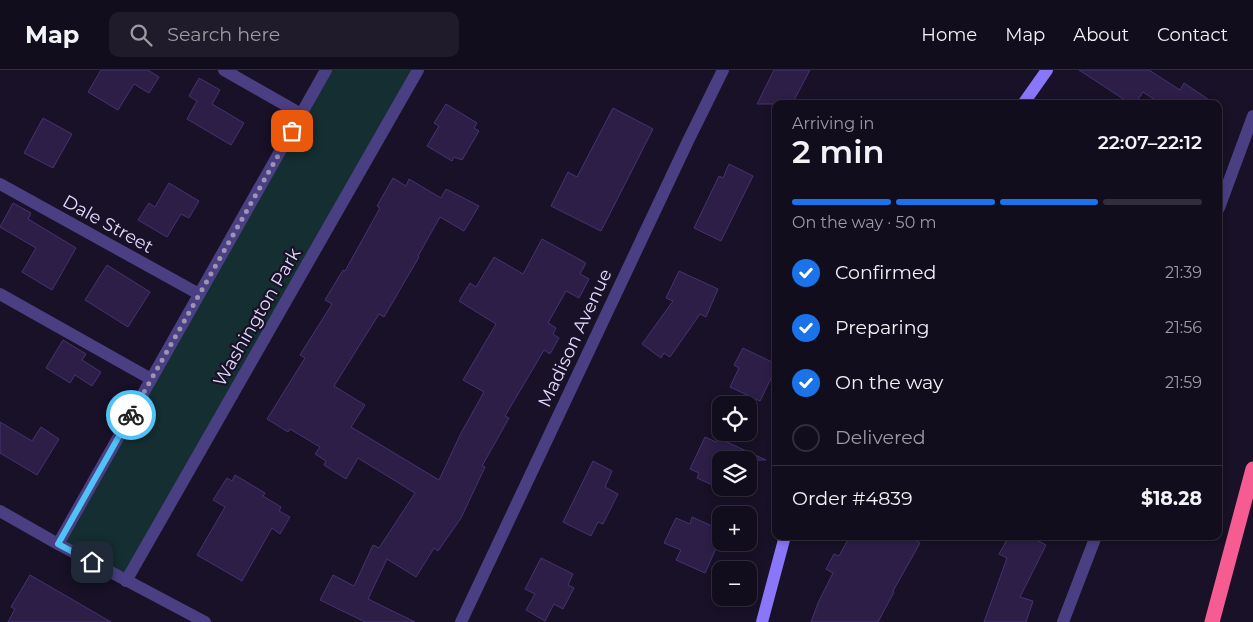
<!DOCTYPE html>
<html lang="en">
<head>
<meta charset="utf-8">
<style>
	body { margin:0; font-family:Montserrat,sans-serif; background:#1f1b2a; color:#f1f3f6; height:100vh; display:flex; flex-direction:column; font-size:19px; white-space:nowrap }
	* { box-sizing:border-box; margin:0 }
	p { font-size:16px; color:#9c9ca4 }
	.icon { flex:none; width:28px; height:28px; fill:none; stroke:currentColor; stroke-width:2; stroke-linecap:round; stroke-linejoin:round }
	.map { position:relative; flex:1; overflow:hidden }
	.details { position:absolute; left:772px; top:30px; width:450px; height:440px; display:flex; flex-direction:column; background:#120d1d; border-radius:10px; box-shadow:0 2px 8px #0003,0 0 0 1px #312d3b }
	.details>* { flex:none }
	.tools { position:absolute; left:712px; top:326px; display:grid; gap:10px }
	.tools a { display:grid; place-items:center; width:45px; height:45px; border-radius:10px; background:#120d1d; box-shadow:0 2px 8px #0003,0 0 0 1px #312d3b; font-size:25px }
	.pin { position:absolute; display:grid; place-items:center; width:42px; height:42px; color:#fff; margin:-21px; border-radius:10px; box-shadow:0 2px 8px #0006 }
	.courier { position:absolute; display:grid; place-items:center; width:50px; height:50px; margin:-25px; border:4px solid #4fc3f7; border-radius:50%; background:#fff; color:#222; box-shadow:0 1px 6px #0007 }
	.headline em { font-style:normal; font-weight:600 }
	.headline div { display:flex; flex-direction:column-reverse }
	.headline { display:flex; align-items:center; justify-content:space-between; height:85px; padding:0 20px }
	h1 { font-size:32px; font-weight:600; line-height:38px }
	.bar { display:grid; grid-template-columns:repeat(4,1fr); gap:8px 5px; align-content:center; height:60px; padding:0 20px }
	.bar i { height:6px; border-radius:4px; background:#312d3b }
	.bar .selected { background:#1a73e8 }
	.bar p { grid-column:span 4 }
	.line { display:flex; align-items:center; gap:12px; padding:0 20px; border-top:1px solid #312d3b }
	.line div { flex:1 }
	ol { padding:0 20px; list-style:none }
	li { display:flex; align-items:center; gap:15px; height:55px }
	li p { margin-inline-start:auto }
	li .icon { padding:5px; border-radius:50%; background:#1a73e8; color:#fff; stroke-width:4 }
	li:last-child { color:#9c9ca4 }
	li i { width:28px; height:28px; border:2px solid #312d3b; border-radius:50% }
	header { display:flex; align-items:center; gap:30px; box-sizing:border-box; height:70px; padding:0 25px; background:#120d1d; border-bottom:1px solid #312d3b }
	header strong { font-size:24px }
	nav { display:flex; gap:28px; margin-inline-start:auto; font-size:18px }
	.search { width:350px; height:45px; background:#1f1b2a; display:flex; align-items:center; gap:12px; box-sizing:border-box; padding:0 18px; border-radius:10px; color:#9c9ca4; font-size:19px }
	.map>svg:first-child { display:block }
</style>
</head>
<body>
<header>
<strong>Map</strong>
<div class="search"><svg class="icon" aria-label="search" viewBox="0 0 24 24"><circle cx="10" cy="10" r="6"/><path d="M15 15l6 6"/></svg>Search here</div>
<nav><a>Home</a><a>Map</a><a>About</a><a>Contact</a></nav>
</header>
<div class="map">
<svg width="1253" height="552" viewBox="0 0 1253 552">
	<rect width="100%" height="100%" fill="#181127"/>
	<path fill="#152e31" d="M326,0H418L126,511L58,474Z"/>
	<g fill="#2c1e47" stroke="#473272">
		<path d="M101,0H148L159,7L149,23L134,14L118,40L88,22Z"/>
		<path d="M774,0H810L792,34H757Z"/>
		<path d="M1079,0H1149L1180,20L1184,13L1215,34H1161L1143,22L1135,34H1131Z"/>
		<path d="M199,8L220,20L212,34L244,53L231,75L187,49L197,31L189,26Z"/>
		<path d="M446,34L477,53L474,58L479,61L462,90L454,87L452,91L427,76L439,56L434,53Z"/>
		<path d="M613,38L653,59L601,161L551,136L568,102L577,107Z"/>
		<path d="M43,48L72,64L53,98L24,83Z"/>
		<path d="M729,94L753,106L721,171L694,158L719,106L723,108Z"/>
		<path d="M393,108L406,116L409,109L441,128L446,119L479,136L464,161L440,147L418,186L419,187L384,247L379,244L334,316L365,335L351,357L439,410L461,363L484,322L463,310L496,254L459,231L470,213L476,217L494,187L523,204L542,169L586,193L580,204L589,209L579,228L566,221L548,253L556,258L553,264L559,268L550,284L544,280L505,346L509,348L482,396L485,397L461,448L438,481L434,478L416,507L387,489L368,529L415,552H365L320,530L333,505L354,516L373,475L379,478L415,423L358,388L346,409L324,395L326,391L315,384L320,377L290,359L288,362L267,349L305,288L300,285L332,234L325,230L343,200L345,201L380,138L377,136Z"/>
		<path d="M169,113L199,131L189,148L181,144L167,167L138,150L149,133L155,137Z"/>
		<path d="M13,133L31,143L28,149L76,178L52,220L22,202L36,178L0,157Z"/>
		<path d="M107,195L150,222L128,257L85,230Z"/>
		<path d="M679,201L718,219L706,247L700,244L670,287L664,283L661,288L642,274L673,231L666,228Z"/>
		<path d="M63,270L86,284L82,290L101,302L92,316L75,305L70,313L46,298Z"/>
		<path d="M743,278L776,294V298L760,331L730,317L739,298L734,295Z"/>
		<path d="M0,352L32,371L41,357L59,369L37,405L0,383Z"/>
		<path d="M705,367L716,372L718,368L766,390H721V419L697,408L699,403L690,399Z"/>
		<path d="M593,391L612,401L605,417L618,424L603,454L598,452L591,466L563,452Z"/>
		<path d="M235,405L265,423L263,426L281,437L279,441L290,447L280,464L272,458L242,511L197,485L225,437L213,430L227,408L232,411Z"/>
		<path d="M692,447L721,460V467L705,503L676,490L681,480L664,473L676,448L690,454Z"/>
		<path d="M850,466H909L920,473L893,521L894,522L878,552H811L818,533L833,503L826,499L834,484L839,486Z"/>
		<path d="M1009,466H1029L1046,475L1020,527L1033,531L1026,552H984L1007,488L999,484Z"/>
		<path d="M541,488L573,504L568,515L574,518L563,539L554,534L545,551L526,540L535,524L525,519Z"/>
		<path d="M30,505L111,552H8L15,539L11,537Z"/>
	</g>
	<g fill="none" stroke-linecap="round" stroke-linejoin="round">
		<g stroke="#4b3f84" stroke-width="12">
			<path d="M224,0L301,44"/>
			<path d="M0,114L199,224"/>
			<path d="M1219,138L1253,46"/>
			<path d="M0,224L151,309"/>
			<path d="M0,441L58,474L205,552"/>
			<path d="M58,474L326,0"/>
			<path d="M126,511L418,0"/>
			<path d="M461,552L688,71L723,0"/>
			<path d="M1063,552L1096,466"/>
		</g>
		<g stroke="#8a76f8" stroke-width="12">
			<path d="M1023,34L1047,0"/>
			<path d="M762,552L785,466"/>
		</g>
		<path stroke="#f65c92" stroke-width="15" d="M1212,552L1253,399"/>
	</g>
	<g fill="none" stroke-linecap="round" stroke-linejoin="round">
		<path stroke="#9b94b2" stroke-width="5" stroke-dasharray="0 9" d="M131,345L292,61"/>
		<path stroke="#4fc3f7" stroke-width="6" d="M92,492L58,474L131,345"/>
	</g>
	<g text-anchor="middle" stroke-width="4.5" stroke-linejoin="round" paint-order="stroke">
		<g font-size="18" fill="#e2dafd" stroke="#181127">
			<text transform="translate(108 154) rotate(29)" y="6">Dale Street</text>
			<text transform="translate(257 247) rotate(-60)" y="6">Washington Park</text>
			<text transform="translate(575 268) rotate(-65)" y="6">Madison Avenue</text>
		</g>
	</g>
</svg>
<div class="tools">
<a><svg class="icon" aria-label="locate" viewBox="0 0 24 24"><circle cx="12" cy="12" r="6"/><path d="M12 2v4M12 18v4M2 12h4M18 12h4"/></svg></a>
<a><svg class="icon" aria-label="layers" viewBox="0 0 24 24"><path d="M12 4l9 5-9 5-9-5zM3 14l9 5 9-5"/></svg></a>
<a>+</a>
<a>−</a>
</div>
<div class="pin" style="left:292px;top:61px;background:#ea580c"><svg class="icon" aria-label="bag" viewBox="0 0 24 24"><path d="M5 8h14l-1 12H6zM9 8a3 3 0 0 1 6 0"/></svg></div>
<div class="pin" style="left:92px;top:492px;background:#1f2937"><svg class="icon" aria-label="home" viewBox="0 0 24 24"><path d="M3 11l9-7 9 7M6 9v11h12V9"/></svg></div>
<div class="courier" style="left:131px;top:345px"><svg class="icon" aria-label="bike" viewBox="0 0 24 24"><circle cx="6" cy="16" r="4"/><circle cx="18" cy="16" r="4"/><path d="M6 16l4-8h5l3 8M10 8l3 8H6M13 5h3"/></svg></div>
<section class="details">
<div class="headline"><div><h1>2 min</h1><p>Arriving in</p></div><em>22:07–22:12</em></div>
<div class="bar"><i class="selected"></i><i class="selected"></i><i class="selected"></i><i></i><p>On the way · 50 m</p></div>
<ol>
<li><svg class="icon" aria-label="check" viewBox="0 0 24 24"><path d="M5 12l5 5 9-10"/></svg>Confirmed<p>21:39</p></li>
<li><svg class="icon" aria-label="check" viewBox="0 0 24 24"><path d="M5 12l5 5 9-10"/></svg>Preparing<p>21:56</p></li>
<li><svg class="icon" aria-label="check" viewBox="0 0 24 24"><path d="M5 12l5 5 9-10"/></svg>On the way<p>21:59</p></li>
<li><i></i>Delivered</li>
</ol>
<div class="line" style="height:65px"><div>Order #4839</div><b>$18.28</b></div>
</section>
</div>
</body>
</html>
